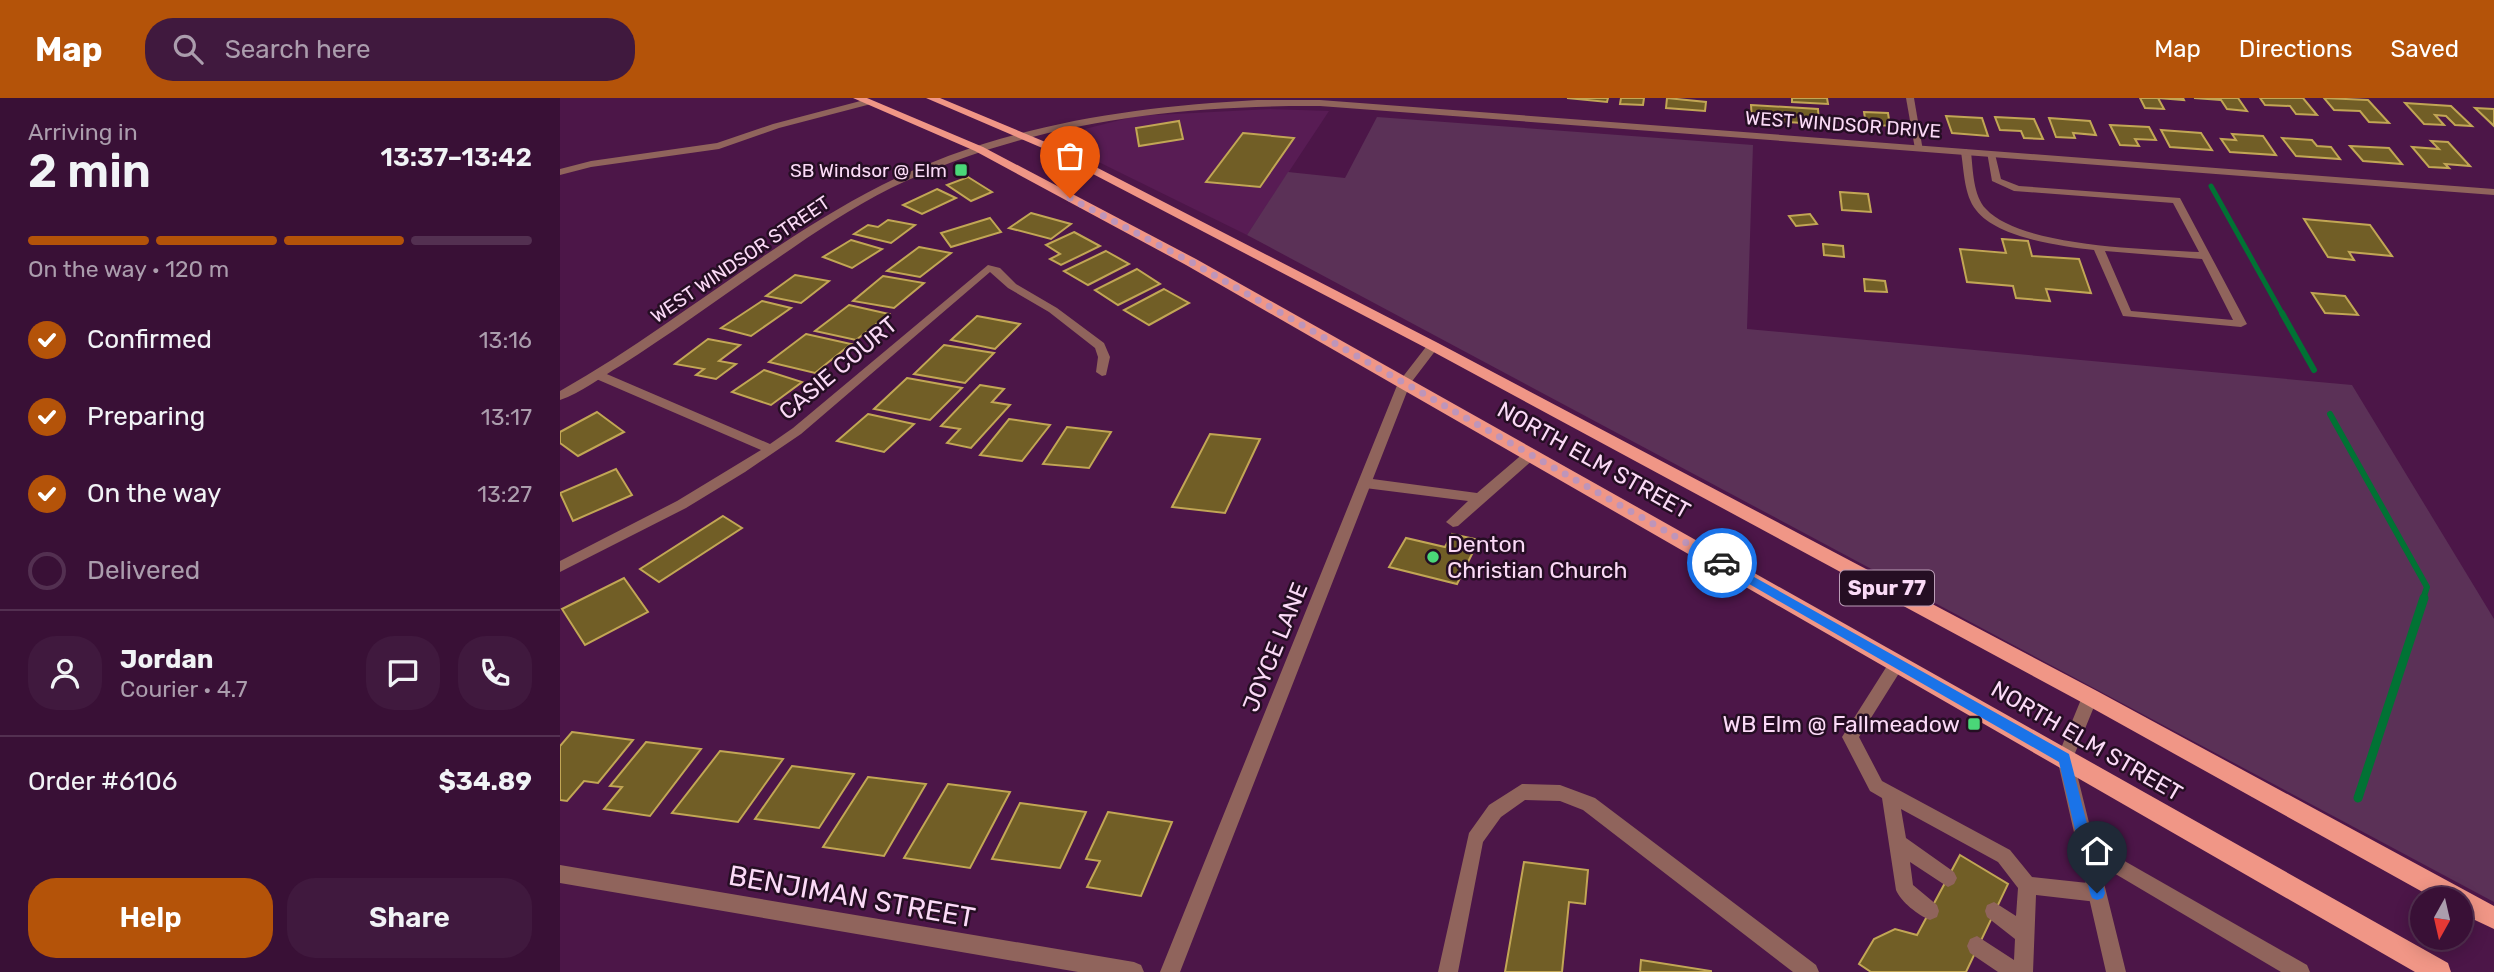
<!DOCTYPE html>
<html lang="en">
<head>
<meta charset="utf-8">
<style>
	body { margin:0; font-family:Rubik,sans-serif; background:#40193e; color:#f1f3f6; height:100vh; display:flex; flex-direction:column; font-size:26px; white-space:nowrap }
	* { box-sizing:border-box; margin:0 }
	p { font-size:23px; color:#ab9dad }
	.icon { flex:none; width:38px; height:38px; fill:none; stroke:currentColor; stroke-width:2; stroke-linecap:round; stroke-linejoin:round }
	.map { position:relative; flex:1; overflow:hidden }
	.sheet { display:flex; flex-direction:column; background:#391036; width:560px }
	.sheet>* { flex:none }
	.needle { width:46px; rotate:188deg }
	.controls { position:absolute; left:1850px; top:789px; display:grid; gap:14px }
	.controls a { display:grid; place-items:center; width:63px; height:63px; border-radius:50%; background:#391036; box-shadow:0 4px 18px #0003,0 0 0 2px #533051; font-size:35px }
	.pin { position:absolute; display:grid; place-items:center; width:60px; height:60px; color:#fff; margin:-72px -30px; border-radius:50% 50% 50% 0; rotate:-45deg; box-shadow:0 0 7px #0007 }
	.pin .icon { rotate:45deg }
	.courier { position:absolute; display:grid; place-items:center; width:70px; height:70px; margin:-35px; border:5px solid #1a73e8; border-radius:50%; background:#fff; color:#222; box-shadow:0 2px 9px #0007 }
	.summary em { font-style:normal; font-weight:600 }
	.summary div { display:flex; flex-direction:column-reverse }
	.summary { display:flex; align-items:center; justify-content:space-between; height:119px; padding:0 28px }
	h1 { font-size:46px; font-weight:600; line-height:52px }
	.bar { display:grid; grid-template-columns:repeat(4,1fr); gap:10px 7px; align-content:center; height:84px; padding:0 28px }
	.bar i { height:9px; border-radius:5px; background:#533051 }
	.bar .current { background:#b45309 }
	.bar p { grid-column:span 4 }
	.line { display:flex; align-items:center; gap:18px; padding:0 28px; border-top:2px solid #533051 }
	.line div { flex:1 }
	.round { display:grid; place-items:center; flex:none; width:74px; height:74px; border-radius:28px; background:#40193e }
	ol { padding:0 28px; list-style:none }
	li { display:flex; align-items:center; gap:21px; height:77px }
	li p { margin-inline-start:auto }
	li .icon { padding:7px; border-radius:50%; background:#b45309; color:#fff; stroke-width:4 }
	li:last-child { color:#ab9dad }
	li i { width:38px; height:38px; border:4px solid #533051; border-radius:50% }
	.button { display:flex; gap:14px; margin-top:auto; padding:14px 28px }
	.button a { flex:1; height:80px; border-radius:28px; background:#b45309; color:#fff; font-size:28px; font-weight:600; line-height:80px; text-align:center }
	.button a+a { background:#40193e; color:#f1f3f6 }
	header { display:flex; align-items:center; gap:42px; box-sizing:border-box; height:98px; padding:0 35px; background:#b45309; color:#fff }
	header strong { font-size:33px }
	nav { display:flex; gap:38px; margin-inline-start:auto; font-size:24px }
	.search { width:490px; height:63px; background:#40193e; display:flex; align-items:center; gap:18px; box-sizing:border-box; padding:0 24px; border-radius:28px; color:#ab9dad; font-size:26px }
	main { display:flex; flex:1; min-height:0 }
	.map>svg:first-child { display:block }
</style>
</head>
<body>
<header>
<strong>Map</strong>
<div class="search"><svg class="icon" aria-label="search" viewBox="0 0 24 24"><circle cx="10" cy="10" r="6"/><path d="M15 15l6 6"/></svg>Search here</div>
<nav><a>Map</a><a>Directions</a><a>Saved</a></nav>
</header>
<main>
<section class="sheet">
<div class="summary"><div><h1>2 min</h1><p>Arriving in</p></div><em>13:37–13:42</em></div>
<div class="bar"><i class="current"></i><i class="current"></i><i class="current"></i><i></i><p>On the way · 120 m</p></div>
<ol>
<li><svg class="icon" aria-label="check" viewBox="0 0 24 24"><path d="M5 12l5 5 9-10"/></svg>Confirmed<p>13:16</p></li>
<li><svg class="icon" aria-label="check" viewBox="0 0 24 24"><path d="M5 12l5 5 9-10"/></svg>Preparing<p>13:17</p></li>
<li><svg class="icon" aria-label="check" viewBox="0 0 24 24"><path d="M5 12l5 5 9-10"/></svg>On the way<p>13:27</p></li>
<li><i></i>Delivered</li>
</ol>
<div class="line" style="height:126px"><a class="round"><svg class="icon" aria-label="person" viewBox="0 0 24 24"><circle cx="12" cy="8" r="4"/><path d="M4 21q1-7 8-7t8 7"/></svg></a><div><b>Jordan</b><p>Courier · 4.7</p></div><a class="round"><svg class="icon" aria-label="chat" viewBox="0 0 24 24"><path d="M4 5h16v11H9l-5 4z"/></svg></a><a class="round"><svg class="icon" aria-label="phone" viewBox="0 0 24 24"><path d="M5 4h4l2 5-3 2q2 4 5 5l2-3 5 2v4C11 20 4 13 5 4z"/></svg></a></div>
<div class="line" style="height:91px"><div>Order #6106</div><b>$34.89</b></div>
<div class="button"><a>Help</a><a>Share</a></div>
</section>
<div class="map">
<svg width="1934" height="874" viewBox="0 0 1934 874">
	<rect width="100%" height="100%" fill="#4c1648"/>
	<path fill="#581c54" d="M710,11L769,13L687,137L502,46L504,40L513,34L576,18Z"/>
	<path fill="#5b3157" d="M817,19L1193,47L1187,231L1792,287L1934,521V804L687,137L728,74L785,80Z"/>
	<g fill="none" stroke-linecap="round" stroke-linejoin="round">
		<path stroke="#017234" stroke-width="5" d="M1651,88L1723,217"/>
		<g stroke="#017234" stroke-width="6">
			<path d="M1722,215L1754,272"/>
			<path d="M1770,316L1867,489L1863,501"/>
		</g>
		<path stroke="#017234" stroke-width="9" d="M1798,700L1864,500"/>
	</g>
	<g fill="#715e26" stroke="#c2a655" stroke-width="2">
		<path d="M1007,0H1048L1047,4Z"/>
		<path d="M1061,0H1084L1083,7L1060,6Z"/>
		<path d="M1107,0L1146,4L1145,13L1106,10Z"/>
		<path d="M1232,0H1267L1268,6L1232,4Z"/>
		<path d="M1580,0H1623L1624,2L1598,0L1604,11L1585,10Z"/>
		<path d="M1678,0L1687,13L1667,11L1661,2L1634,0Z"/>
		<path d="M1700,0H1743L1757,17L1736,16L1730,8L1705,7Z"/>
		<path d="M1764,0L1808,2L1829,25L1809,24L1800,13L1774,12Z"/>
		<path d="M1845,5L1891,8L1912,28L1895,27L1886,18L1875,17L1884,27L1864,26Z"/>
		<path d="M1191,7L1258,11L1259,26L1192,22Z"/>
		<path d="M1915,10L1934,11V28Z"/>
		<path d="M1304,14L1328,15L1330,28L1306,26Z"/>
		<path d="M1386,18L1422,20L1428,38L1392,35Z"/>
		<path d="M1435,19L1474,21L1483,41L1464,40L1461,33L1440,32Z"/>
		<path d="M1489,20L1530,23L1536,37L1513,35L1515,40L1496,39Z"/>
		<path d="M619,23L623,41L579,48L576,30Z"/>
		<path d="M1550,27L1589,29L1596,42L1575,41L1579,48L1560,47Z"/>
		<path d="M1601,32L1641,35L1652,52L1610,49Z"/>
		<path d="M683,35L734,40L700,89L646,84Z"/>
		<path d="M1672,36L1703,38L1716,57L1670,54L1661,41L1676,42Z"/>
		<path d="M1722,40L1752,42L1757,48L1771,49L1780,61L1736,58Z"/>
		<path d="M1871,43L1888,44L1910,68L1885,66L1889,70L1869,69L1852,49L1879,51Z"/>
		<path d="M1790,48L1829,50L1842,66L1803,63Z"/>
		<path d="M408,79L432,94L411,103L387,87Z"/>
		<path d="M377,91L396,100L362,116L343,107Z"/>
		<path d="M1280,94L1308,96L1311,114L1282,112Z"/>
		<path d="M471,115L511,126L491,141L449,130Z"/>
		<path d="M1250,116L1257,126L1236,128L1229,118Z"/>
		<path d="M430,120L441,134L391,149L381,135Z"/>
		<path d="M1744,121L1810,127L1832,158L1789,154L1794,162L1768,159Z"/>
		<path d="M328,122L355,127L331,145L294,136L308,127L318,129Z"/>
		<path d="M514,134L540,148L501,167L490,161L500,156L486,147Z"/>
		<path d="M1442,141L1468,143L1472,158L1519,161L1531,195L1486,191L1490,203L1456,200L1453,188L1407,184L1400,151L1446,155Z"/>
		<path d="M291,142L322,151L292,170L263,159Z"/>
		<path d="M1263,146L1283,148L1284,159L1264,157Z"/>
		<path d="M359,149L391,155L360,179L327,173Z"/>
		<path d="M546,153L569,166L528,187L504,173Z"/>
		<path d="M577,171L600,186L558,207L535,192Z"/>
		<path d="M235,177L269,183L241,205L206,198Z"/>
		<path d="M323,178L364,185L334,210L293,203Z"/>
		<path d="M1304,181L1325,183L1327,194L1305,193Z"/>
		<path d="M604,191L629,205L589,227L564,212Z"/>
		<path d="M1752,195L1785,198L1798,217L1765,215Z"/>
		<path d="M202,203L231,210L191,238L161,230Z"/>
		<path d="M289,207L329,216L296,242L255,233Z"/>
		<path d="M417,218L460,226L435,251L391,242Z"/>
		<path d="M246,236L291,246L255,275L209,264Z"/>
		<path d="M148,241L180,247L159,263L176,266L156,281L136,277L144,271L115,266Z"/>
		<path d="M384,247L434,255L405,285L354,276Z"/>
		<path d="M204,272L242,284L211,307L172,294Z"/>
		<path d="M347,280L402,290L370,322L314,311Z"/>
		<path d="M420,287L444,291L432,304L450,307L411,350L387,345L400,331L381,328Z"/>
		<path d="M37,314L64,334L18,358L0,345V334Z"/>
		<path d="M308,316L354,326L324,354L277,343Z"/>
		<path d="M449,321L490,327L462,363L420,357Z"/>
		<path d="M507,329L551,334L529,370L483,366Z"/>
		<path d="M650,336L700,341L665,415L612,409Z"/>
		<path d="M56,371L72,397L13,423L0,395Z"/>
		<path d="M163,418L182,430L99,484L80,471Z"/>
		<path d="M892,436L919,442L897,486L829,469L846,440L885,449Z"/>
		<path d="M64,480L88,514L25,547L2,511Z"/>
		<path d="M12,634L73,642L38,685L24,683L7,703L0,702V648Z"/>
		<path d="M86,644L141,651L90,718L44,711L62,689L50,688Z"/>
		<path d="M160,653L223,661L178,724L112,715Z"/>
		<path d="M232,668L294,676L259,730L195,721Z"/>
		<path d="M308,679L366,686L324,758L263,749Z"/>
		<path d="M388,686L450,694L410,770L344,760Z"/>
		<path d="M460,705L526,714L500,770L432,761Z"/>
		<path d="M548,714L612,724L581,798L527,789L540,763L526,761Z"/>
		<path d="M1400,757L1448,786L1406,874H1311L1299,866L1314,841L1335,831L1357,837Z"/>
		<path d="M964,764L1028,772L1025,806L1009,804L1002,874H945Z"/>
		<path d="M1081,862L1151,873V874H1080Z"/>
	</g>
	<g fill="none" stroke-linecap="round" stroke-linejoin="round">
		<g fill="#90645c" fill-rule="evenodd">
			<path d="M308,1L312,4L311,6L219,30L159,51L31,69L0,77V71L31,63L157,45L213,26Z"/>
			<path d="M1406,51L1411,54C1413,71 1413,98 1426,111C1461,149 1587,151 1639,154L1613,105L1454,93L1432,83L1427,54L1435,56L1441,81L1459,88L1620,100L1687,226L1681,229L1563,218L1534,152C1501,148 1437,140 1416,112C1404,97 1404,72 1401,54ZM1545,153L1642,161L1673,222L1571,213Z"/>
			<path d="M970,353L975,354L977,357L975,360L898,428L893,429L886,424L908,403L805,390L798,385L805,380L917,395L965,354Z"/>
			<path d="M1338,558L1344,560L1346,564L1299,639L1322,683L1450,752L1472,779L1537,786L1544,789L1546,795L1544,801L1537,804L1476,797L1473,874H1438L1410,855L1407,848L1410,841L1417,838L1454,862L1455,841L1427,819L1425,813L1427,807L1434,804L1456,818L1458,790L1438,764L1341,711L1346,740L1394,774L1397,780L1394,786L1388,789L1350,764L1353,787L1377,807L1379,813L1377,819L1370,822C1358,817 1341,804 1336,792L1322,700L1310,693L1282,639L1332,560Z"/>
			<path d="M1526,741L1747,867L1750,874H1721L1520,755L1517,749L1520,743Z"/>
		</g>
		<g fill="#90645c" fill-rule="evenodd">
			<path d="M1346,0H1354L1363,53L1355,51Z"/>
			<path d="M428,167L440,170L456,186L497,210L544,245L550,259L546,277L542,278L536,274L538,259L535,250L489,214L448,190L430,174L241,336L185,374L126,410L0,474V463L117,403L201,352L34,280L32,277L34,274H42L210,346L233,330Z"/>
			<path d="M873,244L879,248L850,286L620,874H600L838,285L869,245Z"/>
			<path d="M1530,592L1536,594L1538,599L1513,660L1566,874H1546L1497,660L1522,599L1524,594Z"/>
			<path d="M962,686L1000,687L1035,700L1256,867L1259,874H1233L1023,712L1000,703L965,702L941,719L923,744L898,874H878L909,735L929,707Z"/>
			<path d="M0,767L574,864L581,867L584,874H518L0,785Z"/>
		</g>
		<path fill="#90645c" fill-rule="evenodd" d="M697,2H760L1934,91V97L760,8C612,7 466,25 331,90C291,110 254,135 218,160C165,196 114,234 60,268C41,279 21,295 0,302V293C111,230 208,145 322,87C438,28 568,9 697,2Z"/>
		<g fill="#f09686" fill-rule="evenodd">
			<path d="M293,0H307L423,49L636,161L1888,865L1891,874H1855L626,167L415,53Z"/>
			<path d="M366,0H380L495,48L878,245L1537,593L1934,808V831L1900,815V802H1877L1523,605L868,251L487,52Z"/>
		</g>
	</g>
	<path fill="#1a73e8" d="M1162,461L1509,656L1545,795L1543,800L1537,802L1532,800L1530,795L1499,664L1158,468V462Z"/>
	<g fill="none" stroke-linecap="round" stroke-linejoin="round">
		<path stroke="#be95ba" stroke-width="7" stroke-dasharray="0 12.6" d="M510,100L631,164L1162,465"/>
	</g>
	<g fill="#4ad778" stroke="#250e23" stroke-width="2.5">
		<rect x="394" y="65" width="14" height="14" rx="3.5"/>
		<circle cx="873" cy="459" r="7"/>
		<rect x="1407" y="619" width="14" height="14" rx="3.5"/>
	</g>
	<g text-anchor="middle" stroke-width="5" stroke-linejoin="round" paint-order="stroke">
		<g font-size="19" fill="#fbdaf7" stroke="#250e23">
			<text transform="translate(1283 26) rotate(4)" y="7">WEST WINDSOR DRIVE</text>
			<text transform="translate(180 161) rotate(-34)" y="7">WEST WINDSOR STREET</text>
		</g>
		<g font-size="19" fill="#fbdaf7" stroke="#250e23" text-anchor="end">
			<text x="387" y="79">SB Windsor @ Elm</text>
		</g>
		<rect fill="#250e23" stroke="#bb9db7" stroke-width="2" x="1280" y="472.5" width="94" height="35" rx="5"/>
		<g font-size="21" font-weight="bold" fill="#fbdaf7">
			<text x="1327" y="497">Spur 77</text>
		</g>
		<g font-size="23" fill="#fbdaf7" stroke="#250e23">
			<text transform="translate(278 270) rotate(-40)" y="8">CASIE COURT</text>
			<text transform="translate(1034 362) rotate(29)" y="8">NORTH ELM STREET</text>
			<text transform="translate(715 549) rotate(-68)" y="8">JOYCE LANE</text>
			<text transform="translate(1527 643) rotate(30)" y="8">NORTH ELM STREET</text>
		</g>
		<g font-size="23" fill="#fbdaf7" stroke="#250e23" text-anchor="start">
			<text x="887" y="454">Denton<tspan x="887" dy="26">Christian Church</tspan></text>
			<text x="1400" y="634" text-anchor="end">WB Elm @ Fallmeadow</text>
		</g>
		<g font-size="28" fill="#fbdaf7" stroke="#250e23">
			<text transform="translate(292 798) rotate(10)" y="10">BENJIMAN STREET</text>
		</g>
	</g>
</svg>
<div class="controls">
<a><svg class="needle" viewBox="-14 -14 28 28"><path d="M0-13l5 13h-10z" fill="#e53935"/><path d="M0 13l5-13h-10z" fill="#ab9dad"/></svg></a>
</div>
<div class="pin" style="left:510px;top:100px;background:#ea580c"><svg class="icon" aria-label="bag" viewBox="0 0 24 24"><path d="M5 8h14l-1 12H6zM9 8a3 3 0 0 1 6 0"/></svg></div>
<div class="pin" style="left:1537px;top:795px;background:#1f2937"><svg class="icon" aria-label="home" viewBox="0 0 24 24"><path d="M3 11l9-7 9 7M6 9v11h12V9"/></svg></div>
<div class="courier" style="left:1162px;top:465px"><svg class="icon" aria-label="car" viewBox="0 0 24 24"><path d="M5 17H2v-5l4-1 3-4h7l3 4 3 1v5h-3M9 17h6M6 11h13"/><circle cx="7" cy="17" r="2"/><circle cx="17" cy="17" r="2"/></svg></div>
</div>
</main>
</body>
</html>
